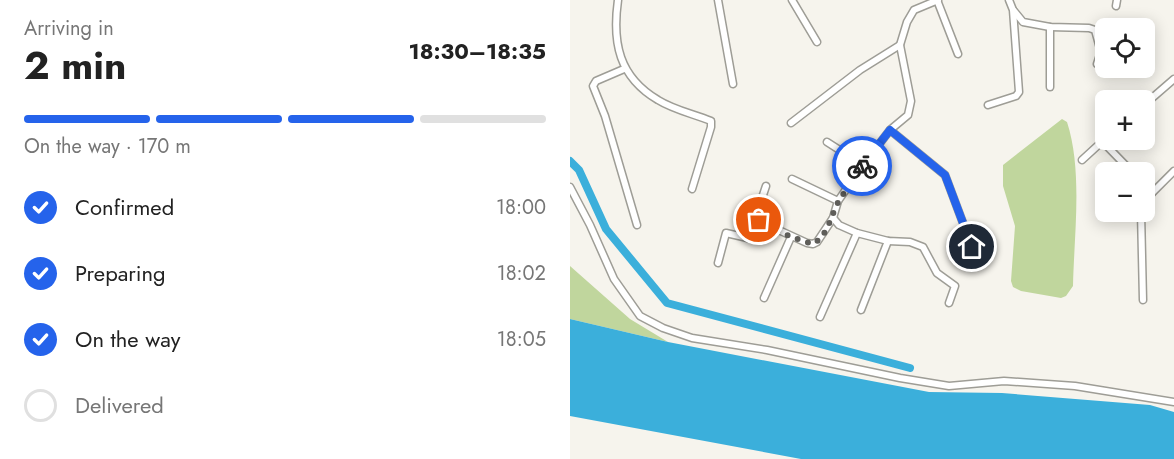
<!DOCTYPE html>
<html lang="en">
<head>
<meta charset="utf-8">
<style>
	body { margin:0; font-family:Jost,sans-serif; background:#f2f2f2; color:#222; height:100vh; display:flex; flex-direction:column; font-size:22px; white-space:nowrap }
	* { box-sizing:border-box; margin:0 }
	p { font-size:20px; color:#767676 }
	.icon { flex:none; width:33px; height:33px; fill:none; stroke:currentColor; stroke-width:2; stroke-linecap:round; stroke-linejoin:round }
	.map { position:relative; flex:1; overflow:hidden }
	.sheet { display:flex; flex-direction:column; background:#fff; width:570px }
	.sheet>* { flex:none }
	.controls { position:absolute; left:525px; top:18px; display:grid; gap:12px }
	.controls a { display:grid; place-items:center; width:60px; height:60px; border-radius:9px; background:#fff; box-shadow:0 3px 15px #0003; font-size:30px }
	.pin { position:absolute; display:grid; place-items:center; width:51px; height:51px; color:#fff; margin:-26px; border:3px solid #fff; border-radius:50%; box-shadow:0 2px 6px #0007 }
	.courier { position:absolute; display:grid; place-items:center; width:60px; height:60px; margin:-30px; border:4px solid #2563eb; border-radius:50%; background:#fff; color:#222; box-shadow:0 2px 8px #0007 }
	.summary em { font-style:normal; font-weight:700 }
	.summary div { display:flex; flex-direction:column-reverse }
	.summary { display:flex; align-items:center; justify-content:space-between; height:102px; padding:0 24px }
	h1 { font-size:39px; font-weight:700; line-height:45px }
	.bar { display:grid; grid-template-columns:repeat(4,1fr); gap:9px 6px; align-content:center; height:72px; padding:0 24px }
	.bar i { height:8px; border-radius:4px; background:#e0e0e0 }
	.bar .current { background:#2563eb }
	.bar p { grid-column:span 4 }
	ol { padding:0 24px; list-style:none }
	li { display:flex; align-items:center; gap:18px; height:66px }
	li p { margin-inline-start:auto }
	li .icon { padding:6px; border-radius:50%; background:#2563eb; color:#fff; stroke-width:4 }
	li:last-child { color:#767676 }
	li i { width:33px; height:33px; border:3px solid #e0e0e0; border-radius:50% }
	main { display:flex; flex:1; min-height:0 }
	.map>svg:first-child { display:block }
</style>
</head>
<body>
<main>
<section class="sheet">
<div class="summary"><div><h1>2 min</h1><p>Arriving in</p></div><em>18:30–18:35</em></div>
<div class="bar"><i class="current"></i><i class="current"></i><i class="current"></i><i></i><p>On the way · 170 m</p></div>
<ol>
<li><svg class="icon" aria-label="check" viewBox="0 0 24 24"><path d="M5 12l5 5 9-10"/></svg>Confirmed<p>18:00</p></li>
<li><svg class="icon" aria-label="check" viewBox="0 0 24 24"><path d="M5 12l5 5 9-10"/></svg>Preparing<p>18:02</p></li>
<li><svg class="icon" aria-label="check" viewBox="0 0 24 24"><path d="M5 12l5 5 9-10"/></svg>On the way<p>18:05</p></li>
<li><i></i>Delivered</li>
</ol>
</section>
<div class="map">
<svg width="604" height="459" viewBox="0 0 604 459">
	<rect width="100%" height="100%" fill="#f6f4ed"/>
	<g fill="#c0d69d">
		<path d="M492,119L497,122C513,171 504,235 503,286L496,296L491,298L451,291L443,287L441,281L445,226L433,186V165Z"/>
		<path d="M0,266L60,319L98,342L0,319Z"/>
	</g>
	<path fill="#3bafdb" d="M0,319L98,342L359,392L432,393L580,405L604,412V459H231L0,416Z"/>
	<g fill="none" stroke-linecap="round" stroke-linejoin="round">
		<path stroke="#3bafdb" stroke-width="8" d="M0,161L9,170L36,229L97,303L340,368"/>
		<defs>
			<g id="minor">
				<path d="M48,0C42,43 49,77 88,100C104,110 124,114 141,121V127L122,189"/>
				<path d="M148,0L163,84"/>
				<path d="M222,0L247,42"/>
				<path d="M367,0L388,54"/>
				<path d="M546,6L547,0"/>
				<path d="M444,11L453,22L480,27L519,28L525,30L531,52L527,64"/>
				<path d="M54,69L26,81L23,86L35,116L67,225"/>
				<path d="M480,87V27"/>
				<path d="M418,105L446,96L449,92L443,10L439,0"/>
				<path d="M574,105L604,79"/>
				<path d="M221,123L290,70L330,45"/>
				<path d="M320,130L375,175L402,247"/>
				<path d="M532,141L562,172"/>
				<path d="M257,142L293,165"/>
				<path d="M512,160L536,138"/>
				<path d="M222,179L268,201"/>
				<path d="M574,185L582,193"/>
				<path d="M0,187L20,225L44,279L70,316L93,328L122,338L197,350L330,378L379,386L434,381L505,386L604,402"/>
				<path d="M574,203L582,193L604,171"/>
				<path d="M571,212L573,300"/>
				<path d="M263,218L269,225L287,233L318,241L340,242L353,247L367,273L385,286L379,303"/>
				<path d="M189,221L237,243L243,244L247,242L263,218L268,201L293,165L320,130L338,115L341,101L330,45L337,22L344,10L368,0"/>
				<path d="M148,263L156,233L182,239L189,221L187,213L196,186"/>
				<path d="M194,298L221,237"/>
				<path d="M291,310L318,241"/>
				<path d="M250,317L287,233"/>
			</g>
		</defs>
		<use href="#minor" stroke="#9e9d96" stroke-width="9"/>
		<use href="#minor" stroke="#fff" stroke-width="6"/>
	</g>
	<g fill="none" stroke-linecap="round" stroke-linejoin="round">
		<path stroke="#5f5e5a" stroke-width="6" stroke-dasharray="0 10.8" d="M189,220L221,237L243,244C259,235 261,213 270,199C277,188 285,177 292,166"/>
		<path stroke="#2563eb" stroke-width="8" d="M292,166L320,130L375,175L402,247"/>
	</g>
</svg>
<div class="controls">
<a><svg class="icon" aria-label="locate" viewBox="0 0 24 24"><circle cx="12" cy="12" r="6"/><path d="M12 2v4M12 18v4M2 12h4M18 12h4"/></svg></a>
<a>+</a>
<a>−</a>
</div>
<div class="pin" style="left:189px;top:220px;background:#ea580c"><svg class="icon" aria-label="bag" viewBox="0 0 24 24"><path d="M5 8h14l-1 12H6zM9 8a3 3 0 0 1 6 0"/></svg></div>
<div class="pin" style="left:402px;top:247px;background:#1f2937"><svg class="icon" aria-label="home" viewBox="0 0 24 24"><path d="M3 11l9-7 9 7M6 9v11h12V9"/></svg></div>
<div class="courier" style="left:292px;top:166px"><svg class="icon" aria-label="bike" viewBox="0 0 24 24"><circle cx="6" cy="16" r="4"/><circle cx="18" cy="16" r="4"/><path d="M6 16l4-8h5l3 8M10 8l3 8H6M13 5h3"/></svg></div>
</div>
</main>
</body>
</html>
